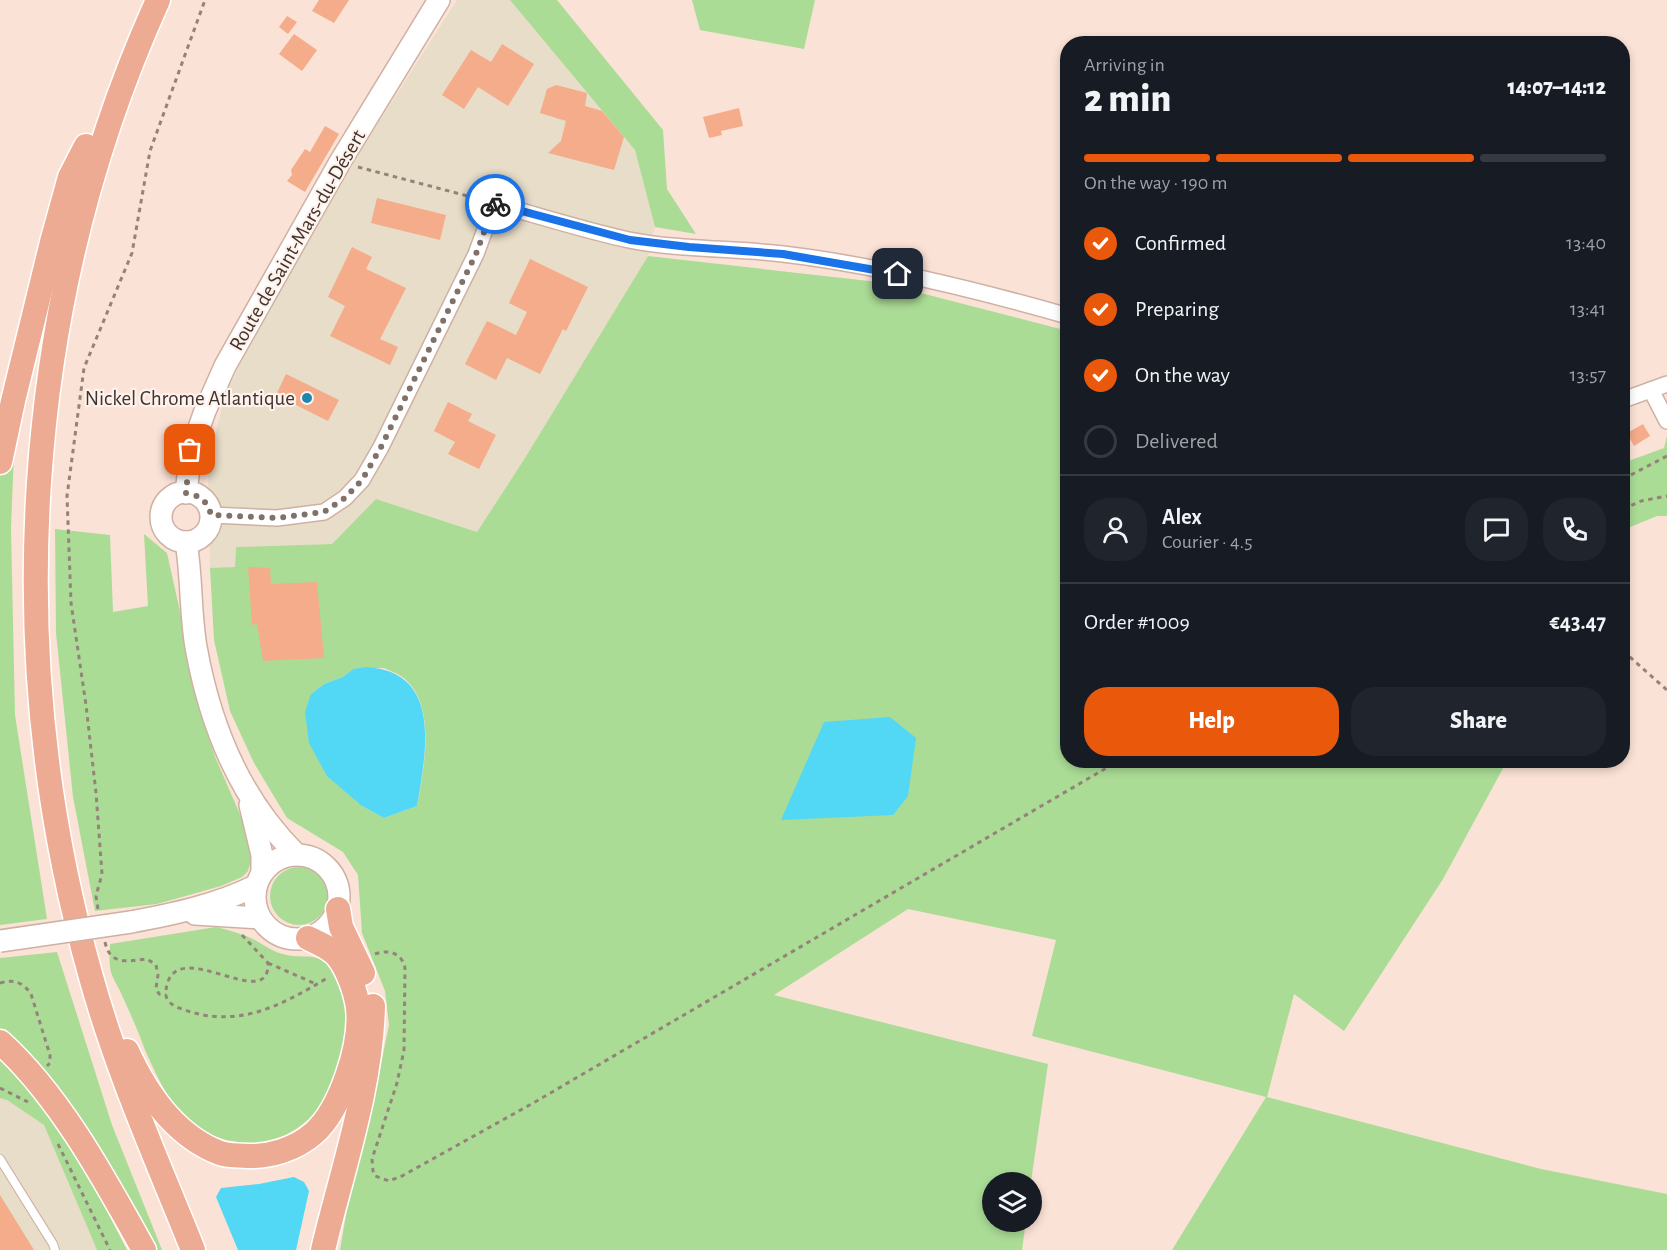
<!DOCTYPE html>
<html lang="en">
<head>
<meta charset="utf-8">
<style>
	body { margin:0; font-family:"Alegreya Sans",sans-serif; background:#20242c; color:#f1f3f6; height:100vh; display:flex; flex-direction:column; font-size:22px; white-space:nowrap }
	* { box-sizing:border-box; margin:0 }
	p { font-size:20px; color:#9ea1a6 }
	.icon { flex:none; width:33px; height:33px; fill:none; stroke:currentColor; stroke-width:2; stroke-linecap:round; stroke-linejoin:round }
	.map { position:relative; flex:1; overflow:hidden }
	.details { position:absolute; left:1060px; top:36px; width:570px; height:732px; display:flex; flex-direction:column; background:#171b24; border-radius:24px; box-shadow:0 3px 9px #0003 }
	.details>* { flex:none }
	.fabs { position:absolute; left:982px; top:1172px; display:grid; gap:12px }
	.fabs a { display:grid; place-items:center; width:60px; height:60px; border-radius:50%; background:#171b24; box-shadow:0 3px 9px #0003; font-size:30px }
	.pin { position:absolute; display:grid; place-items:center; width:51px; height:51px; color:#fff; margin:-26px; border-radius:12px; box-shadow:0 3px 9px #0006 }
	.courier { position:absolute; display:grid; place-items:center; width:60px; height:60px; margin:-30px; border:4px solid #1a73e8; border-radius:50%; background:#fff; color:#222; box-shadow:0 2px 8px #0007 }
	.summary em { font-style:normal; font-weight:800 }
	.summary div { display:flex; flex-direction:column-reverse }
	.summary { display:flex; align-items:center; justify-content:space-between; height:102px; padding:0 24px }
	h1 { font-size:39px; font-weight:800; line-height:45px }
	.bar { display:grid; grid-template-columns:repeat(4,1fr); gap:9px 6px; align-content:center; height:72px; padding:0 24px }
	.bar i { height:8px; border-radius:4px; background:#363941 }
	.bar .selected { background:#ea580c }
	.bar p { grid-column:span 4 }
	.line { display:flex; align-items:center; gap:15px; padding:0 24px; border-top:2px solid #363941 }
	.line div { flex:1 }
	.round { display:grid; place-items:center; flex:none; width:63px; height:63px; border-radius:24px; background:#20242c }
	ol { padding:0 24px; list-style:none }
	li { display:flex; align-items:center; gap:18px; height:66px }
	li p { margin-inline-start:auto }
	li .icon { padding:6px; border-radius:50%; background:#ea580c; color:#fff; stroke-width:4 }
	li:last-child { color:#9ea1a6 }
	li i { width:33px; height:33px; border:3px solid #363941; border-radius:50% }
	.button { display:flex; gap:12px; margin-top:auto; padding:12px 24px }
	.button a { flex:1; height:69px; border-radius:24px; background:#ea580c; color:#fff; font-size:24px; font-weight:800; line-height:69px; text-align:center }
	.button a+a { background:#20242c; color:#f1f3f6 }
	.map>svg:first-child { display:block }
</style>
</head>
<body>
<div class="map">
<svg width="1667" height="1250" viewBox="0 0 1667 1250">
	<rect width="100%" height="100%" fill="#fbe2d6"/>
	<g fill="#e7ddc8">
		<path d="M457,0H510L635,150L655,227L648,256L525,458L477,532L376,499L332,544L236,547L235,568H210L208,466L225,394L259,328L363,147Z"/>
		<path d="M0,1098L7,1100L44,1125L97,1250H0Z"/>
	</g>
	<g fill="#abdc96" fill-rule="evenodd">
		<path d="M510,0H557L663,130L667,189L696,234L655,227L635,150Z"/>
		<path d="M692,0H815L804,49L700,30Z"/>
		<path d="M648,256L878,282L1068,331V760L1507,761L1443,879L1344,1031L1294,994L1267,1097L1541,1169L1667,1194V1250H1172L1266,1097L1032,1036L1056,940L908,909L774,995L1048,1064L1031,1182H993V1221H1026L1022,1250H340L350,1191L376,1088L389,1025L385,991L362,933L358,875L343,852L287,818L254,763L230,711L214,640L210,568L235,567L236,547L332,544L376,499L477,532L525,458ZM384,668C389,670 396,673 401,676C438,702 424,768 417,806L384,818L362,806L311,694L324,684L343,677L353,669Z"/>
		<path d="M1667,436V516H1657L1623,530V463L1664,448Z"/>
		<path d="M14,454L11,528L15,715L47,919L0,925V464Z"/>
		<path d="M55,529L110,535L113,612L148,606L144,534L167,553L181,616L189,666L200,713L216,759L245,826L252,857L248,871L242,877L221,886L157,904L95,911L73,797L56,633Z"/>
		<circle cx="299" cy="896" r="29"/>
		<path d="M216,927C229,930 243,934 255,940C265,946 275,953 287,955C298,958 314,954 323,961C367,990 344,1076 317,1110C278,1157 212,1152 175,1106C163,1090 153,1068 145,1050C138,1030 129,1011 120,991C117,984 110,975 110,966C109,959 110,951 110,944Z"/>
		<path d="M57,952L112,1125L162,1250H152L0,1034V958Z"/>
		<path d="M0,1055L35,1094L74,1147L127,1250H97L44,1125L7,1100L0,1098Z"/>
	</g>
	<g fill="#52d7f5">
		<path d="M367,667C443,672 426,753 417,806L384,818L362,806L327,776L309,743L305,712L311,694L324,684L343,677L353,669Z"/>
		<path d="M890,717L916,738L908,796L893,815L781,820L824,722Z"/>
		<path d="M294,1177L304,1182L309,1191L296,1250H238L216,1197L221,1188L259,1184Z"/>
	</g>
	<g fill="#f4ac8a">
		<path d="M319,0H349L334,23L312,11Z"/>
		<path d="M287,16L297,22L288,34L279,27Z"/>
		<path d="M294,34L317,50L302,71L279,54Z"/>
		<path d="M502,44L534,64L508,106L478,87L464,109L442,95L471,50L491,62Z"/>
		<path d="M556,85L587,93L585,106L602,111L624,137L614,170L548,153L561,141L566,121L540,113L547,89Z"/>
		<path d="M739,108L743,126L721,131L722,135L709,138L703,117Z"/>
		<path d="M325,126L339,134L305,192L287,181L292,175L291,170L305,149L310,152Z"/>
		<path d="M377,198L446,215L440,240L371,223Z"/>
		<path d="M352,247L372,257L366,269L406,288L380,339L398,347L390,365L330,336L345,306L328,297Z"/>
		<path d="M530,259L588,287L566,331L563,329L540,374L507,358L496,380L465,364L487,321L516,335L527,312L509,303Z"/>
		<path d="M286,374L339,400L328,421L276,395Z"/>
		<path d="M448,402L472,414L468,421L496,435L479,469L448,454L455,442L434,431Z"/>
		<path d="M1643,424L1650,436L1634,446L1627,433Z"/>
		<path d="M248,567L270,568L271,584L317,582L324,658L263,661L257,624L252,625Z"/>
		<path d="M0,1195L34,1250H0Z"/>
	</g>
	<g fill="none" stroke-linecap="round" stroke-linejoin="round">
		<defs>
			<path id="lane" d="M0,1159L53,1244L55,1250"/>
			<g id="street">
				<path d="M1651,390L1667,421"/>
				<path d="M1623,400L1667,384"/>
				<path d="M211,515L277,518L324,512L345,498L362,480L381,447L476,254L487,224L492,203C537,215 583,230 629,240C679,250 732,248 783,254C877,265 977,290 1068,316"/>
			</g>
			<g id="secondary">
				<circle cx="186" cy="517" r="25"/>
				<path d="M186,493L191,450L205,411L225,366L340,162L439,0"/>
				<path d="M186,542C192,577 190,612 196,647C210,725 239,798 296,854"/>
				<path d="M250,805L262,855V872"/>
				<circle cx="297" cy="897" r="42"/>
				<path d="M195,914L259,918"/>
				<path d="M131,922C173,914 217,905 255,886"/>
			</g>
			<g id="primary">
				<path d="M158,0C21,303 0,657 91,977C117,1071 157,1160 193,1250"/>
				<path d="M0,462L13,401L52,242L70,177L86,146"/>
				<path d="M338,909L341,927L363,973"/>
				<path d="M0,1042C60,1096 105,1180 144,1250"/>
				<path d="M127,1051C146,1093 175,1136 220,1153C228,1156 238,1155 247,1156C270,1157 296,1149 314,1133C341,1109 362,1044 358,1008C356,992 348,970 338,957C331,948 318,943 308,938"/>
				<path d="M323,1250C342,1170 371,1089 373,1006"/>
			</g>
		</defs>
		<use href="#lane" stroke="#cfb1a3" stroke-width="10"/>
		<use href="#street" stroke="#cfb1a3" stroke-width="18"/>
		<use href="#secondary" stroke="#cfb1a3" stroke-width="24"/>
		<use href="#primary" stroke="#fff" stroke-width="27"/>
		<g stroke="#94837a" stroke-width="3" stroke-dasharray="4.5 4.5" stroke-linecap="butt">
			<path d="M358,167L479,199"/>
			<path d="M1623,479L1667,456"/>
			<path d="M1623,509L1641,501L1667,496"/>
			<path d="M1623,651L1667,690"/>
			<path d="M98,909L96,896L102,874L96,793L86,705L71,603L67,496L84,368L132,253L150,151L205,0"/>
			<path d="M242,935L268,963C270,1016 173,931 166,990C164,1001 173,1006 182,1009C238,1030 282,1005 329,977"/>
			<path d="M105,942C110,966 128,961 147,959L156,965L158,975L156,988L159,994L166,995"/>
			<path d="M375,954C389,949 402,953 405,968L404,1050L397,1083L372,1159L373,1171L375,1176L389,1181L402,1176L535,1102L1120,760"/>
			<path d="M268,963L316,984"/>
			<path d="M0,983C13,979 23,982 31,994L50,1055V1063L47,1066"/>
			<path d="M0,1088L28,1102"/>
			<path d="M58,1144L110,1250"/>
		</g>
		<use href="#lane" stroke="#fff" stroke-width="8"/>
		<use href="#street" stroke="#fff" stroke-width="15"/>
		<use href="#secondary" stroke="#fff" stroke-width="21"/>
		<use href="#primary" stroke="#eeab94" stroke-width="24"/>
		<defs>
			<path id="secondary-bridge" d="M0,941L131,922"/>
		</defs>
		<use href="#secondary-bridge" stroke="#cfb1a3" stroke-width="24" stroke-linecap="butt"/>
		<use href="#secondary-bridge" stroke="#fff" stroke-width="21"/>
	</g>
	<g fill="none" stroke-linecap="round" stroke-linejoin="round">
		<path stroke="#817169" stroke-width="6" stroke-dasharray="0 10.8" d="M190,450L186,493C200,495 208,502 211,515L277,518L300,515L324,512L345,498L362,480L381,447L476,254L487,224L492,203L495,204"/>
		<path stroke="#1a73e8" stroke-width="8" d="M495,204L630,240L689,247L783,254L898,274"/>
	</g>
	<circle fill="#1d86ae" stroke="#fff2ec" stroke-width="2" cx="307" cy="398" r="6"/>
	<g text-anchor="middle" stroke-width="4.5" stroke-linejoin="round" paint-order="stroke">
		<g font-size="21" fill="#40342e" stroke="#fff2ec">
			<text transform="translate(297 240) rotate(-60)" y="7">Route de Saint-Mars-du-Désert</text>
		</g>
		<g font-size="21" fill="#40342e" stroke="#fff2ec" text-anchor="end">
			<text x="295" y="405">Nickel Chrome Atlantique</text>
		</g>
	</g>
</svg>
<div class="fabs">
<a><svg class="icon" aria-label="layers" viewBox="0 0 24 24"><path d="M12 4l9 5-9 5-9-5zM3 14l9 5 9-5"/></svg></a>
</div>
<div class="pin" style="left:190px;top:450px;background:#ea580c"><svg class="icon" aria-label="bag" viewBox="0 0 24 24"><path d="M5 8h14l-1 12H6zM9 8a3 3 0 0 1 6 0"/></svg></div>
<div class="pin" style="left:898px;top:274px;background:#1f2937"><svg class="icon" aria-label="home" viewBox="0 0 24 24"><path d="M3 11l9-7 9 7M6 9v11h12V9"/></svg></div>
<div class="courier" style="left:495px;top:204px"><svg class="icon" aria-label="bike" viewBox="0 0 24 24"><circle cx="6" cy="16" r="4"/><circle cx="18" cy="16" r="4"/><path d="M6 16l4-8h5l3 8M10 8l3 8H6M13 5h3"/></svg></div>
<section class="details">
<div class="summary"><div><h1>2 min</h1><p>Arriving in</p></div><em>14:07–14:12</em></div>
<div class="bar"><i class="selected"></i><i class="selected"></i><i class="selected"></i><i></i><p>On the way · 190 m</p></div>
<ol>
<li><svg class="icon" aria-label="check" viewBox="0 0 24 24"><path d="M5 12l5 5 9-10"/></svg>Confirmed<p>13:40</p></li>
<li><svg class="icon" aria-label="check" viewBox="0 0 24 24"><path d="M5 12l5 5 9-10"/></svg>Preparing<p>13:41</p></li>
<li><svg class="icon" aria-label="check" viewBox="0 0 24 24"><path d="M5 12l5 5 9-10"/></svg>On the way<p>13:57</p></li>
<li><i></i>Delivered</li>
</ol>
<div class="line" style="height:108px"><a class="round"><svg class="icon" aria-label="person" viewBox="0 0 24 24"><circle cx="12" cy="8" r="4"/><path d="M4 21q1-7 8-7t8 7"/></svg></a><div><b>Alex</b><p>Courier · 4.5</p></div><a class="round"><svg class="icon" aria-label="chat" viewBox="0 0 24 24"><path d="M4 5h16v11H9l-5 4z"/></svg></a><a class="round"><svg class="icon" aria-label="phone" viewBox="0 0 24 24"><path d="M5 4h4l2 5-3 2q2 4 5 5l2-3 5 2v4C11 20 4 13 5 4z"/></svg></a></div>
<div class="line" style="height:78px"><div>Order #1009</div><b>€43.47</b></div>
<div class="button"><a>Help</a><a>Share</a></div>
</section>
</div>
</body>
</html>
